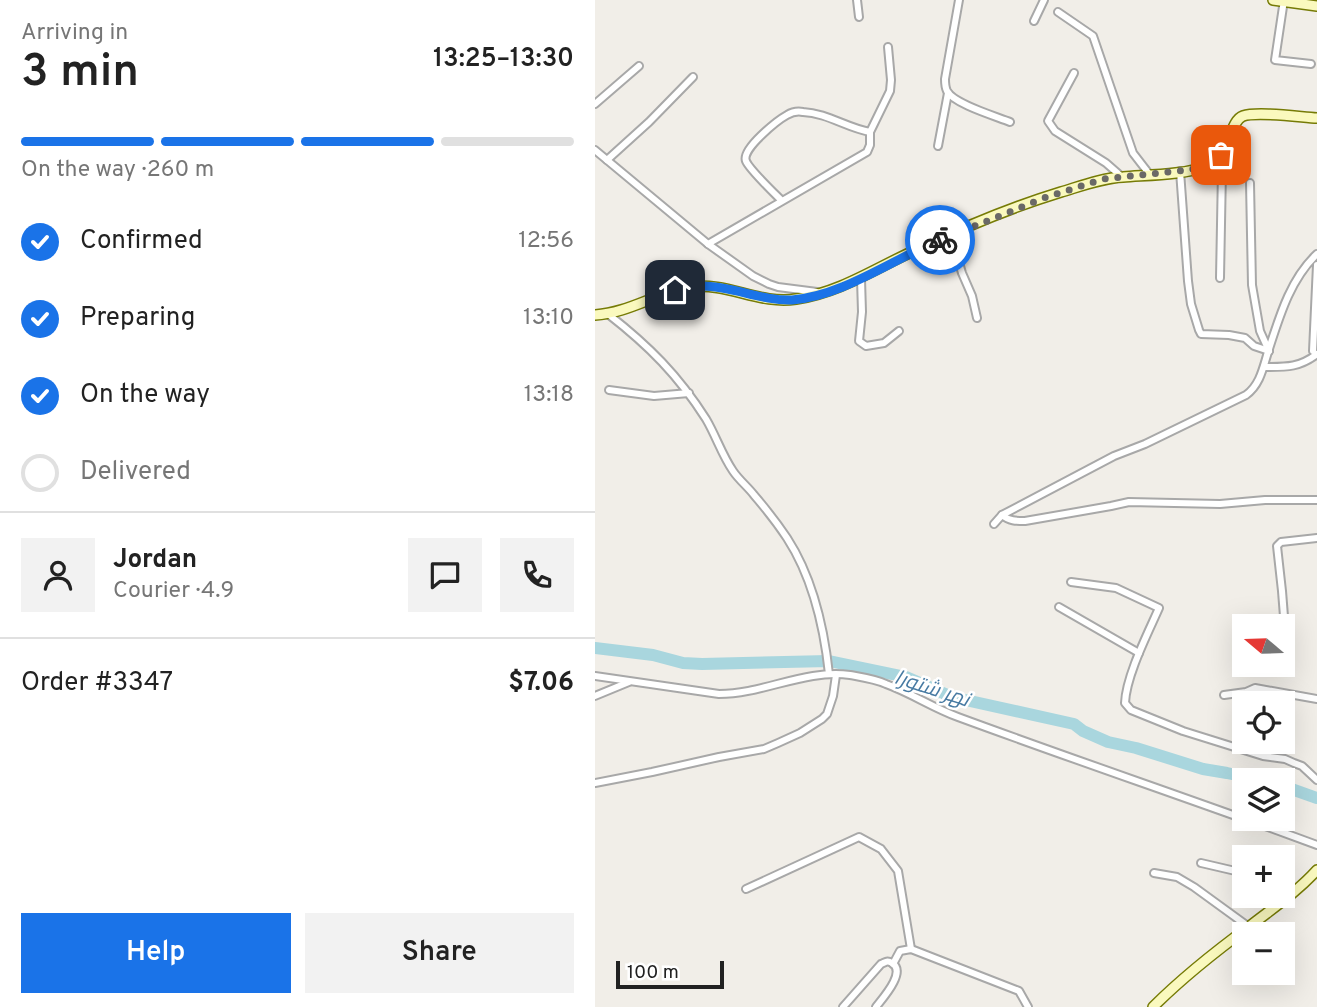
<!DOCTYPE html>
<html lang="en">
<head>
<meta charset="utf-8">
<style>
	body { margin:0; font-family:Overpass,Cairo,sans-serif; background:#f2f2f2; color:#222; height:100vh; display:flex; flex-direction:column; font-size:26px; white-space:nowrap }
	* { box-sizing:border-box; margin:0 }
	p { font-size:23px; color:#767676 }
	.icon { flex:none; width:38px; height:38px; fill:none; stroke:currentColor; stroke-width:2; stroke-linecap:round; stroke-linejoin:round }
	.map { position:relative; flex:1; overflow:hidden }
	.panel { display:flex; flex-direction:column; background:#fff; width:595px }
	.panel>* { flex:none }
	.needle { width:46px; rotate:289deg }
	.fabs { position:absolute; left:637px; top:614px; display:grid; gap:14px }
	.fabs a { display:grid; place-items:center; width:63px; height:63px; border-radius:0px; background:#fff; box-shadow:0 7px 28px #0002; font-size:35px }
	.scale { position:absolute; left:21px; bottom:18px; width:108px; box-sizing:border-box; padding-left:7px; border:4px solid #212121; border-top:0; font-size:19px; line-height:24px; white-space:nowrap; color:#212121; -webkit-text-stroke:5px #fff; paint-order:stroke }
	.pin { position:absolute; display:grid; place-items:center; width:60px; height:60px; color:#fff; margin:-30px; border-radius:14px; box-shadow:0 4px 10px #0006 }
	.courier { position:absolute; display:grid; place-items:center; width:70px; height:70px; margin:-35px; border:5px solid #1a73e8; border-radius:50%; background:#fff; color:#222; box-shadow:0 2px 9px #0007 }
	.overview em { font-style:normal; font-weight:600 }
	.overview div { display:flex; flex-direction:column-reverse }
	.overview { display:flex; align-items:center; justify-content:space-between; height:119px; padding:0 21px }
	h1 { font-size:46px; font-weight:600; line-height:52px }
	.bar { display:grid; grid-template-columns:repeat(4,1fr); gap:10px 7px; align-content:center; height:84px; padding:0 21px }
	.bar i { height:9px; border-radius:5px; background:#e0e0e0 }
	.bar .selected { background:#1a73e8 }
	.bar p { grid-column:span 4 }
	.line { display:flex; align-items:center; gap:18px; padding:0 21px; border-top:2px solid #e0e0e0 }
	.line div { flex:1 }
	.round { display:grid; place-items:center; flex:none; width:74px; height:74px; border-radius:0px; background:#f2f2f2 }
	ol { padding:0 21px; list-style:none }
	li { display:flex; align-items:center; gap:21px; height:77px }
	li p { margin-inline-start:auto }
	li .icon { padding:7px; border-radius:50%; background:#1a73e8; color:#fff; stroke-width:4 }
	li:last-child { color:#767676 }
	li i { width:38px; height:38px; border:4px solid #e0e0e0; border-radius:50% }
	.action { display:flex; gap:14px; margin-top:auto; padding:14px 21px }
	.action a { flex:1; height:80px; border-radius:0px; background:#1a73e8; color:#fff; font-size:28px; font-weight:600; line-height:80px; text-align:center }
	.action a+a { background:#f2f2f2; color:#222 }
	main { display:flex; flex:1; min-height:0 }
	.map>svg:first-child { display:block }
</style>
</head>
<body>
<main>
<section class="panel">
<div class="overview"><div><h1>3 min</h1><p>Arriving in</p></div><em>13:25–13:30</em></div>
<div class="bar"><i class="selected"></i><i class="selected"></i><i class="selected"></i><i></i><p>On the way · 260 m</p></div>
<ol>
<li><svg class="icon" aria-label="check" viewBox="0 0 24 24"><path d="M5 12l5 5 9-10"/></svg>Confirmed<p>12:56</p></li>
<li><svg class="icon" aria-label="check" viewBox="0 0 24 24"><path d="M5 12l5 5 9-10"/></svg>Preparing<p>13:10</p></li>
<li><svg class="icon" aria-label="check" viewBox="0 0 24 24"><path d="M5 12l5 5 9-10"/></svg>On the way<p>13:18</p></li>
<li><i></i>Delivered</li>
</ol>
<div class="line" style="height:126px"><a class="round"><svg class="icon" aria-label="person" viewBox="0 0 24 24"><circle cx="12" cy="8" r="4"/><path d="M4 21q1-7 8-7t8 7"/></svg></a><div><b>Jordan</b><p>Courier · 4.9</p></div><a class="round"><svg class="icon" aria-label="chat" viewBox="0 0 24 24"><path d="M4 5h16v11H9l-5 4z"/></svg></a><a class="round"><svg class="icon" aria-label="phone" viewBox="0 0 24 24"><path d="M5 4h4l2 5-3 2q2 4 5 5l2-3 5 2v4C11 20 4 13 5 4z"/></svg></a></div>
<div class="line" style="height:91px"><div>Order #3347</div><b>$7.06</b></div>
<div class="action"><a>Help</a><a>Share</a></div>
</section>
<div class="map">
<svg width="722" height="1007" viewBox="0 0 722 1007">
	<rect width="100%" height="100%" fill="#f1eee8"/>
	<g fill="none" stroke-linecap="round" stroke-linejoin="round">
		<g stroke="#a9d6de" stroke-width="12">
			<path d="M0,648L58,655L88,663L107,664L234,661L311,677L357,697L479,724L488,731L513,742L541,748L608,769L632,773L665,780"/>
			<path d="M688,786L722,798"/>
		</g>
		<defs>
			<g id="street">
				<path d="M262,0L264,17"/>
				<path d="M364,0L350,79C350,83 350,87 352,91C359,104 400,116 415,122"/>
				<path d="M689,0L680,60L716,64"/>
				<path d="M463,12L498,36L538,153L555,175"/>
				<path d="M439,21L449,0"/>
				<path d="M479,73L453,121L460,131L511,163L527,177"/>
				<path d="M0,104L44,66"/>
				<path d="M275,132L295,91L296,80L293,47"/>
				<path d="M343,146L353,93"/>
				<path d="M0,150L113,244L158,276L174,284L183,287L222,292"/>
				<path d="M12,160L54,122L98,77"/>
				<path d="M621,160L627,170L625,278"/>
				<path d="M585,171L593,281L596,304L604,330L606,334L634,335L650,338L659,346L674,351"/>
				<path d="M655,183L657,285L665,331L674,351"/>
				<path d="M356,235L367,273L377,296L382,318"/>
				<path d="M113,244L272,152L275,145V132C252,128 232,113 208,112C203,111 197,112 192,115C183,120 146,149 151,161C154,169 179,193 187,201"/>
				<path d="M266,279L267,312L264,341L271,346L289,343L304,331"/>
				<path d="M13,314C54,346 83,375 111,419C121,436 127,455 138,471C144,480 153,487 159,495C171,509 182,523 192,538C218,578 229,627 234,674"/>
				<path d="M718,351L722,265"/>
				<path d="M669,367C690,367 704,368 722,354"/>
				<path d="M14,390L59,396L94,393"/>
				<path d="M407,515C414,521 421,521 430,521L516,506L534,502L625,504L670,500H722"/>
				<path d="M399,524L407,515L519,456L550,444L651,395C665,385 668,368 673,352C684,318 695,279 722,254"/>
				<path d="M476,582L521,588L564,608C553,633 531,676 530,703L536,710L588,731L668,756L690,759L699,763L707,766L722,780"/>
				<path d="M464,607L544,653"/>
				<path d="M691,642L687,591L682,546L686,542L722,538"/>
				<path d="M0,676L124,694C169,694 209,669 255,675C266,677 280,679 291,684C316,693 338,708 363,717C458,752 554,785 649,819"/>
				<path d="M629,695L651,692L660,688L722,699"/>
				<path d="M0,696L34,682"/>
				<path d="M0,783L57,772L124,757L169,749L183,743L205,733L227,719L232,714L238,696L241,675"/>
				<path d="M651,819L722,845"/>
				<path d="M606,863L649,873"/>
				<path d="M559,873L582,877L599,887L654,927"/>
				<path d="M151,889L264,837L286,849L303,871L316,949"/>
				<path d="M298,964L305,951L316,949L424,991L433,1007"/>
				<path d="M248,1007L286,964C291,962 292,960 297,963C312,972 287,999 281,1007"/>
			</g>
			<g id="secondary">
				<path d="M678,0L722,6"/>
				<path d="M0,315C34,313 63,292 96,287C132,282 165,305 201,299C247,292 282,267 323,249C369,227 417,207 466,192C486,186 507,178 528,177C552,175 590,175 612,166C635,156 634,121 648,116C662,111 705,117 722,118"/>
				<path d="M558,1007C588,977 621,951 655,926C678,908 702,892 722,870"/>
			</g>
		</defs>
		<use href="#street" stroke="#a8a8a8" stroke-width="10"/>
		<use href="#secondary" stroke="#767b06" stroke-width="12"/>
		<use href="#street" stroke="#fff" stroke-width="6"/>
		<use href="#secondary" stroke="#faf9be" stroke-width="9"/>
	</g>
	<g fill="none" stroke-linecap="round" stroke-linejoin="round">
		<path stroke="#6a6967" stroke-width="7" stroke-dasharray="0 12.6" d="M345,240L449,198L508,179L592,170L613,166L626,155"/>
		<path stroke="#1a73e8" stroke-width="9" d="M80,290C89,288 98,286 107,286C138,286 166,301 197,300C248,296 298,259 345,240"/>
	</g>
	<g text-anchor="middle" stroke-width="5" stroke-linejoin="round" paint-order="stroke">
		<g font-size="21" font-style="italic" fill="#477aa2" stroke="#fff">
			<text transform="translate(337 688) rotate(18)" y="7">نهر شتورا</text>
		</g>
	</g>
</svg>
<div class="fabs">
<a><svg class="needle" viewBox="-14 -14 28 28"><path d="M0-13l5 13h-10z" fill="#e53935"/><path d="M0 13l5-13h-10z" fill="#767676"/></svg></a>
<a><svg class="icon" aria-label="locate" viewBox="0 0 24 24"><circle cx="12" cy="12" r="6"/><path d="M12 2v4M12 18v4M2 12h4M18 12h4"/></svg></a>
<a><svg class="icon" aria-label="layers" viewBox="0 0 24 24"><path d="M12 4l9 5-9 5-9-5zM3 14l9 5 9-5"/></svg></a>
<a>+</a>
<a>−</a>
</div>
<div class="scale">100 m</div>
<div class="pin" style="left:626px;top:155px;background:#ea580c"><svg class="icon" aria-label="bag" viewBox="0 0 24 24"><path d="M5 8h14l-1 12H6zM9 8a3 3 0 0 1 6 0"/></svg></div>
<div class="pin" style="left:80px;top:290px;background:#1f2937"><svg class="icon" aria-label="home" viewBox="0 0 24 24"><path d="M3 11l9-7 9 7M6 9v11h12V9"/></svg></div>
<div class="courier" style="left:345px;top:240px"><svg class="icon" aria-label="bike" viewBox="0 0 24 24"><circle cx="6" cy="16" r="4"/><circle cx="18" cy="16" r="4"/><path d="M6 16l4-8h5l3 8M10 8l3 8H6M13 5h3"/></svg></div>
</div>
</main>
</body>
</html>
